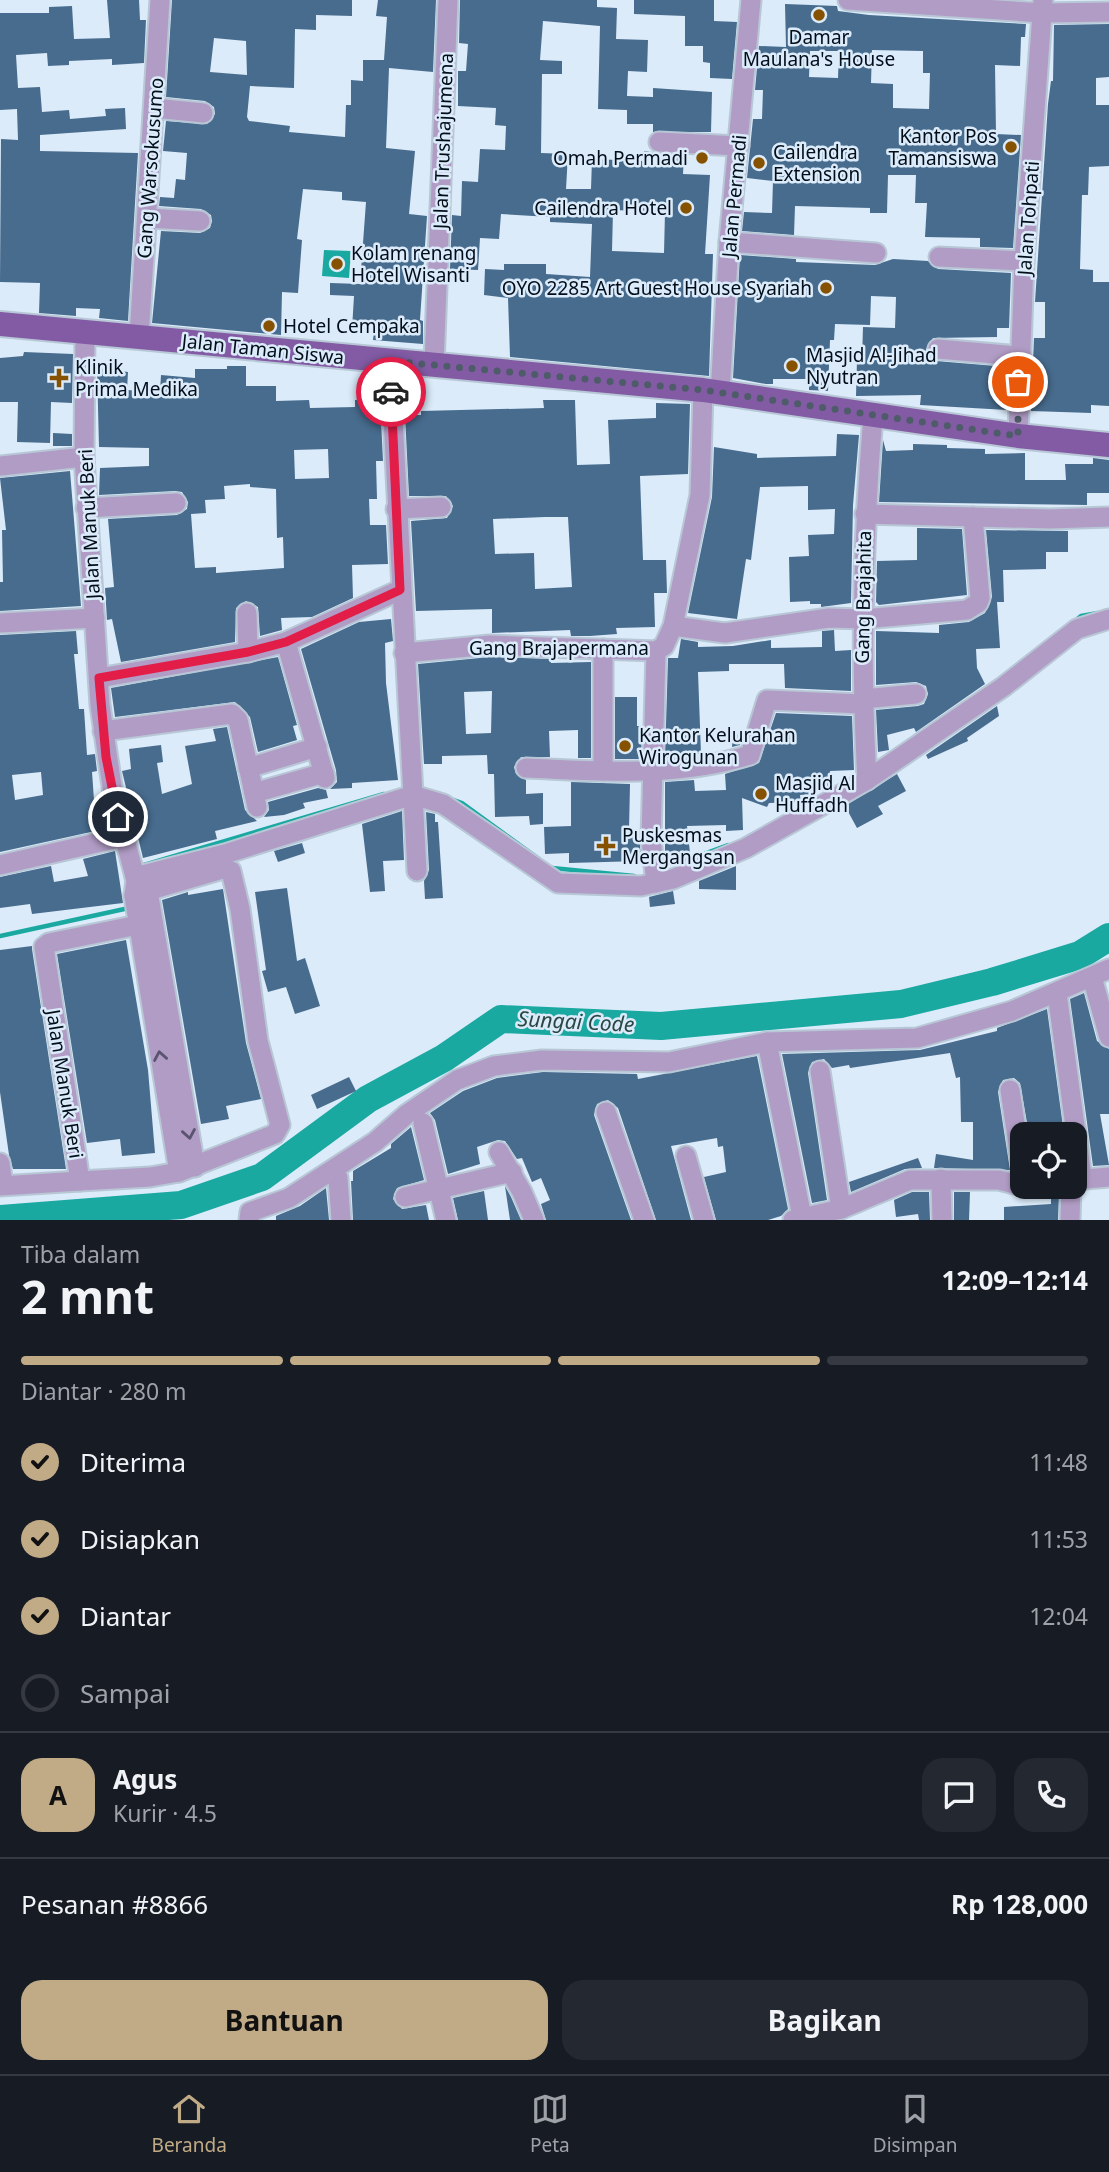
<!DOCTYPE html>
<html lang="id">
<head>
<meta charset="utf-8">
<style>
	body { margin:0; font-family:"Noto Sans",sans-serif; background:#242831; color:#f1f3f6; height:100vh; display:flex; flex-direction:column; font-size:26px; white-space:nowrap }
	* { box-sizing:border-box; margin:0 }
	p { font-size:23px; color:#9ea1a6 }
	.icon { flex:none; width:38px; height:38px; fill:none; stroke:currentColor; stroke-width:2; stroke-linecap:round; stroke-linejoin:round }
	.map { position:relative; height:1220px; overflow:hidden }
	.side { display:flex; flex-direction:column; background:#171b24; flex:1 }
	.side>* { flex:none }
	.tools { position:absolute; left:1010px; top:1122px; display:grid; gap:14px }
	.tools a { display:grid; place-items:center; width:77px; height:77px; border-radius:14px; background:#171b24; box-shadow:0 2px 5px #0004; font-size:35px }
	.pin { position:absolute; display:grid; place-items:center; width:60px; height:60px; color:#fff; margin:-30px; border:4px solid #fff; border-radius:50%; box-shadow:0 2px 7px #0007 }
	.courier { position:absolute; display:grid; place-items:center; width:70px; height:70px; margin:-35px; border:5px solid #e11d48; border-radius:50%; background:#fff; color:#222; box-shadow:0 2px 9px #0007 }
	.overview em { font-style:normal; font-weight:700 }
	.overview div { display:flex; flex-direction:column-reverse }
	.overview { display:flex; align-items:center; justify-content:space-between; height:119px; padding:0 21px }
	h1 { font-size:46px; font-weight:700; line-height:52px }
	.bar { display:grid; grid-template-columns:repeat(4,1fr); gap:10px 7px; align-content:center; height:84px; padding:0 21px }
	.bar i { height:9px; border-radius:5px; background:#363941 }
	.bar .on { background:#c1ab87 }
	.bar p { grid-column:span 4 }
	.line { display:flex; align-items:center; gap:18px; padding:0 21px; border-top:2px solid #363941 }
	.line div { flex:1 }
	.round { display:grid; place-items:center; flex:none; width:74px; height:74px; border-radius:21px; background:#242831 }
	ol { padding:0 21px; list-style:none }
	li { display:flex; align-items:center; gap:21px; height:77px }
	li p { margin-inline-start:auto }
	li .icon { padding:7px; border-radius:50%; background:#c1ab87; color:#111; stroke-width:4 }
	li:last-child { color:#9ea1a6 }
	li i { width:38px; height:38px; border:4px solid #363941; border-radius:50% }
	.cta { display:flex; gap:14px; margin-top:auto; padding:14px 21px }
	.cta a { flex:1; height:80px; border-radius:21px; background:#c1ab87; color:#111; font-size:28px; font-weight:700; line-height:80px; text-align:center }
	.cta a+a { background:#242831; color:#f1f3f6 }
	.tabs { display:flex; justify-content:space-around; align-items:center; height:98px; border-top:2px solid #363941; background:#171b24; font-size:19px; color:#9ea1a6 }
	.tabs a { display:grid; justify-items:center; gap:4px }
	.tabs .on { color:#c1ab87 }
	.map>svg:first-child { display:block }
</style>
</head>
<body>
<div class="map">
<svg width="1109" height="1220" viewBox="0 0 1109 1220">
	<rect width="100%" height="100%" fill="#dbebfa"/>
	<path fill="#1aa9a0" d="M324,250L351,251L349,278L322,276Z"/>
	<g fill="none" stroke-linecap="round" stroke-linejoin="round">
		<g stroke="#1aa9a0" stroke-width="4.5">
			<path d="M1074,622L1081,616L1098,613"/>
			<path d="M451,799L462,803L539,859"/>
			<path d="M676,864L728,845"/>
			<path d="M144,865L384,794"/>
			<path d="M552,868L634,876"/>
			<path d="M0,936L129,908"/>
		</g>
		<path stroke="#1aa9a0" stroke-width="28" d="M0,1219L181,1205L262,1177L368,1099L444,1058L501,1019L661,1026L901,1004L992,982L1080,955L1109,937"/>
	</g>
	<g fill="#486c8e" fill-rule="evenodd">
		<path d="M107,0H139L140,20H146L144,63L112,65V59L69,61V65L48,66L47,53L16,55L18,88L40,87L42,112L69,110L70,119L106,116L105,109L125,108L126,129L40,135V151L138,153L128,321L99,318L100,309L76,308V316L39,313L40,283L0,282L1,139L18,140L17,109L0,110V13H49V7L72,6L74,39L110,38Z"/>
		<path d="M172,0H352V16L316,15V30L295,29L294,88L250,86L247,117L249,121L290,126L289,132L345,137L346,105H351V80L363,81V60H384L387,17L376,16L378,0H436L433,72L389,68L386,148L415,151L409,214L427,216L420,320L423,321V344L373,340L374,331L352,329L354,296L330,295V283L360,284L366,202L342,200V192L303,189L297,239L302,240L298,293L282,292L281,335L152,323L161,231L200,233L210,228L212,221L211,215L201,209L159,206L160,197L174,198L176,179L185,180L187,153L163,151L166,121L207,124L215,114L214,107L205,101L166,97ZM214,38L246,41L247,75L210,72Z"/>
		<path d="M460,0H597V7L617,8L616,39L648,40L647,72L628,71L627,96L653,97V88L712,92L711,132H653V124H627V110L598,109L600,26L543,21L540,60L562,61V74H542L541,153L568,154L566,189H591L592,159L644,161V151L684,156L683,174L710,175L705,254H713L709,376L510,357L508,298L484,295L485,269L504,270V264H546V274L590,277L592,224L550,222V217L501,214L499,239L480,238L478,270L450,269L452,215L461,216L462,181L478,182L480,149L505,150L506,126L495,125L496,108L458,106V71H466L468,44L459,43ZM613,210L665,212L664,253L612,251Z"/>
		<path d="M634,0H714V21L737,22L732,79L710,78V63L703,62V46H685V16L634,14Z"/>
		<path d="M785,4L837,6L838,11L869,15L1026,24L1025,37H1021L1020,66L995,65L996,134L1021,135L1013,248L980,247V238L925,237L927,203H915L916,175H888L887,213H870V208L795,206L794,235L742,231L744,212L772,213L773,181L747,178L753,119H762L763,90H755L759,46L786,47ZM872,50L923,51V73H930L929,109L893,108V84L871,83ZM810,51H839L838,78L809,77Z"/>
		<path d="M1109,24V77L1096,78V105H1109V166L1089,167L1088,195H1082L1080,269L1093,270V282H1109V406L1091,405V413L1031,411L1034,338H1045V302H1035L1048,104L1051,81H1053L1054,25Z"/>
		<path d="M740,255L796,259V262L875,265L893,259L928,261L938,269L1011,273L1009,328H997V337L933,338L926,349L930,359L936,361L1008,367L1007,410L920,405L921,395L856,396L857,360H862L863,327L895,328L896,297L871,296L870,325L835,324L834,340H830L828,391L809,390V379H773V384H766L733,378Z"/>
		<path d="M24,352L73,354L72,403L51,402L50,443L17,442L18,402H0V358L23,356Z"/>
		<path d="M227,366H246V386H276V401L309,400L310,408L355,407V400L380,399L383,461H376L377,499H369L370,525H386L388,564L352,565L353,598L312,617L281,618L282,630L260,636L258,607L246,601L236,608L235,642L121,662L112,619L107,620L105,588L114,587L108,519L177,515L187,509L188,502L182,492L175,491L99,495L100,468L149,466V448L99,447L97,368L128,372L127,390L160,392L161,375L195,378V369H227ZM328,449L329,478L295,479L294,450ZM250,484V487L276,489L277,538L283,537L284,568L216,573V567L195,568L191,514L206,513L205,500L225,499L224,486Z"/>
		<path d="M543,400H575L577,465L610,464L608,420L656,418V403L690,404L688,474L640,476L643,560H666L667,593H654L655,627L616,628L617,634L590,636H571L570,630L492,633V609L416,611L411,521L447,518L453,506L446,496H409L405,415H421V411L544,408ZM545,517H568L572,587L535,589L534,553L495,554L493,519Z"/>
		<path d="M53,433L72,434V446H53Z"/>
		<path d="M837,434L859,435L853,505L851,603L821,607V604H810V601L790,602L789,557L809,556L808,535L834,534L835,509L808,510V486L760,487L751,560L746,559L737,619L688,613L712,497L714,447L757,454V458L836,456Z"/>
		<path d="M883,440L886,451L913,450V444L947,445V448L985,449V454L1025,453V480H1066L1065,464H1093V458L1109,460V493H1087V505L879,502Z"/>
		<path d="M70,471L81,606L0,611V582H3L2,530H6L0,478Z"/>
		<path d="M917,528L962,529L967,595L879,605L876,602L877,561L917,560Z"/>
		<path d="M986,530L1068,531V552H1046V569L1003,570L1004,602H997L1000,648L976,649L977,668L985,684L916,732L914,728L887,735L889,750L878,752L876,710L918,706L924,704L928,694L926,686L916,682L876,685V631L939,633V625L969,622L985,613L992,597Z"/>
		<path d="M391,619L393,641L385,643L386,683L398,780L352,783V788L330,789L337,782L336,770L301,649L359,622Z"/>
		<path d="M834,630L835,651L851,650V691L785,688L784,664H729V671L698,672L701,754L665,758L668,658H678L681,639L698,642V647L733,646L771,640V648L822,647V631Z"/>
		<path d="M76,631L78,654H74L79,709H84L87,755L95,754L97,771L92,772L94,800H102L109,828L0,852V635ZM41,772L43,795L15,800L12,775Z"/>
		<path d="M278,657L297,725L293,726L297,740L258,752L250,717L235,702L115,717L111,688Z"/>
		<path d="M490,657L551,659V663L591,662V758H578V730L549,731L550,757H521L514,767L516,774L526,780V794L543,793V824L530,825L529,816L495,817L494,774H488L487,755L442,756V764H424L418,664ZM492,691L491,733L466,734L464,692Z"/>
		<path d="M615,697H637V726H642L641,759H615Z"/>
		<path d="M997,706L999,716L967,738L968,741L928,759L926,755Z"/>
		<path d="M776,713L852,716L854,770L830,771L831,786L814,787V794L800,795L801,802L769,803L767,807L742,798L743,830L726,831V825L687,826L690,853L665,856V782L694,780L695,791L726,790L725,774L759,763Z"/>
		<path d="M227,727L245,810L257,821L215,831L217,839L143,858L122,771L131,769L129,749L161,745L163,762L157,763L162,794L192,784L185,746L216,741L213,729Z"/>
		<path d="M733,734L744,735L740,745L732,747Z"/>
		<path d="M897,774L906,791L878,806L883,814L857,828L845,806Z"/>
		<path d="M571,782L630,784L629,830H639L641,861L569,863V853L545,854L544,827L571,826Z"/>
		<path d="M318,788L326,790L328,798L303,803L305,808L284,815L264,817L269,810L268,802Z"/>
		<path d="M402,811L404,860L383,861L385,891L370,892L362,824Z"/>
		<path d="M426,812L435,814V822H438L443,898L425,899L424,881L429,870Z"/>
		<path d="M302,843L305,853L278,862L274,851Z"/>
		<path d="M115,851L123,903L32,914L30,904L0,908V877L51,866L54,882L88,876L83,859Z"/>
		<path d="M736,866V890L699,889V881Z"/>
		<path d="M287,888L297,961L305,958L320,1006L295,1014L286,987L268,992L262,971L266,970L255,892Z"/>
		<path d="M223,889L246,1043L261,1099L226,1106L229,1119L201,1124L162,900L188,892V895Z"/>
		<path d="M673,891L675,904L650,907L649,897Z"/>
		<path d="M126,940L148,1070L155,1153L122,1156L120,1139L87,1143L57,954Z"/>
		<path d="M32,946V949L66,1169H13L9,1155L0,1092V950Z"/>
		<path d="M1084,993L1097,1041L1109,1049V1114H1100L1109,1165L1093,1166L1070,999Z"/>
		<path d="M1047,1009L1064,1134H1029L1020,1083L1014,1078L1003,1080L998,1092L1010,1170L934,1168L936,1154L973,1160V1122H961L960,1077L956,1078L950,1053L850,1068L849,1065L832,1068L824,1059L812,1062L808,1073L827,1200L812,1203L782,1054L920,1050L997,1031V1028Z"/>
		<path d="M757,1056L788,1209L781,1216L768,1220H716L704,1177L726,1172L723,1146L718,1147L717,1138L671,1146L691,1220H656L618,1108L608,1100L597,1104L594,1115L631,1220H546L541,1204L550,1200L541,1178L532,1182L522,1158L517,1159L505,1141L498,1140L477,1147L480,1164L448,1174L435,1120L430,1113L463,1091L497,1078L543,1072L637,1074L638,1079Z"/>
		<path d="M349,1077L356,1091L317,1109L311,1095Z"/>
		<path d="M411,1127L424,1180L397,1188L393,1199L402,1209L426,1205L429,1220H353L351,1181H353V1171L391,1148V1144Z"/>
		<path d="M918,1158L922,1168L905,1169L851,1192L849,1182Z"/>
		<path d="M505,1186L511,1197L521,1220H510Z"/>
		<path d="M326,1188L329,1220H276V1216L300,1206Z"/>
		<path d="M484,1191L488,1220H458L453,1198Z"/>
		<path d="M912,1192H929L930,1220H919L918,1214L896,1217L894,1200Z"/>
		<path d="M954,1192H970L969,1220H954Z"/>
		<path d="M1051,1193H1059L1058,1220H1004V1207L1051,1204Z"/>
	</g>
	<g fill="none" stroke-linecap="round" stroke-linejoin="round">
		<defs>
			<g id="minor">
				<path d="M848,0L1043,13L1109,12"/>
				<path d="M155,108L203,113"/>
				<path d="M659,142L739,146"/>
				<path d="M147,218L200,221"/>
				<path d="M729,242L876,253"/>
				<path d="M939,257L1024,261"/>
				<path d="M85,332L84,457L100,705L114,800L136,880L134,896L179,1172"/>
				<path d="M139,337L160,0"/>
				<path d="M938,349L1019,356"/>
				<path d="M390,361L417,871"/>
				<path d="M434,365L448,0"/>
				<path d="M720,393L729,242L751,0"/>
				<path d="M1018,436L1024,261L1043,0"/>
				<path d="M0,466L84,457"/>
				<path d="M86,508L176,503"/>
				<path d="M396,509L441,507"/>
				<path d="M865,514L1050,519L1109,517"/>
				<path d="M247,613L248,652"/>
				<path d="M0,623L95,618"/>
				<path d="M673,626L725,633L829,618L863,619L967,610L978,603L980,598L973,517"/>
				<path d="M286,642L325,778"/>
				<path d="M603,649V771"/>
				<path d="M656,651L651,839L656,883"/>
				<path d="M404,653L490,645L656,651L664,646L673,626L700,495L703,390"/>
				<path d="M99,678L248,652L286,642L400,590"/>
				<path d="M863,699L916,694"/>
				<path d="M103,731L232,714L238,720L257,807"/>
				<path d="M248,768L317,747"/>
				<path d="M526,768C602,771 676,778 750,755L767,700L863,704"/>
				<path d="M867,780C860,658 863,537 873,415"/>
				<path d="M254,793L324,773"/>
				<path d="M0,865L123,837"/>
				<path d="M135,877L225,854L413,795L443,804L558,883L641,886L673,879L746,848L867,780L1003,687L1077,629L1109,619"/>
				<path d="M139,882L148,891L195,1167"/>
				<path d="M134,895L223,869L231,871L240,909L258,1041L280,1125L275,1134L179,1172L150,1177L80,1181L44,947L49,943L153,922"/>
				<path d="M1092,977L1109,1037"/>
				<path d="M1057,993L1082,1178"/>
				<path d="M767,1042L802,1217"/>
				<path d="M820,1071L841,1209"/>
				<path d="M1010,1090L1022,1170"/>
				<path d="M606,1112L644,1220"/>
				<path d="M423,1123L446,1220"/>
				<path d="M499,1152L522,1192L534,1220"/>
				<path d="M686,1156L704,1220"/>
				<path d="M0,1163L3,1185"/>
				<path d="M338,1178L341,1220"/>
				<path d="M941,1179L942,1220"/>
				<path d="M1074,1180L1109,1177"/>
				<path d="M0,1186L80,1181"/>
				<path d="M405,1197L512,1172"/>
				<path d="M249,1220L250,1212L289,1198L375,1142L407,1114L457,1080L494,1066L542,1060L669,1062L767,1042L917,1038L1012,1011L1109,969"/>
				<path d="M793,1220L841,1209L910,1180H999L1022,1186"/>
				<path d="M1070,1220L1071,1186"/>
			</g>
			<path id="major" d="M0,324L703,390L1018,436L1109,445"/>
		</defs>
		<use href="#minor" stroke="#b8c7d6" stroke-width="23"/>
		<use href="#major" stroke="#b8c7d6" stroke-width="28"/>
		<use href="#minor" stroke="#b19cc5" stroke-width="19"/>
		<use href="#major" stroke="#825ba4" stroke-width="24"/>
	</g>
	<defs><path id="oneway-chevron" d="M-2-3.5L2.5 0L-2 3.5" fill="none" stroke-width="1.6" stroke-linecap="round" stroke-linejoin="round" transform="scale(1.75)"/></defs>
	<g stroke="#5a5470">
		<use href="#oneway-chevron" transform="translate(160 1056) rotate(-100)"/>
		<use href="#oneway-chevron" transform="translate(189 1134) rotate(80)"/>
	</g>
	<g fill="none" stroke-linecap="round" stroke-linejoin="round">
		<path stroke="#4e5b68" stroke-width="7" stroke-dasharray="0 12.6" d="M391,392L390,361L703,390L1018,436V382"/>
		<path stroke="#e11d48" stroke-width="9" d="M118,817L106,757L99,678L248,652L286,642L400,590L391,392"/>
	</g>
	<g fill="#875200" stroke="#dbebfa" stroke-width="2.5">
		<circle cx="819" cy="15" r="7"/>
		<circle cx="1011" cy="147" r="7"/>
		<circle cx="702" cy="158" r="7"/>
		<circle cx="759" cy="163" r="7"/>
		<circle cx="686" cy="208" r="7"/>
		<circle cx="337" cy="264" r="7"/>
		<circle cx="826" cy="288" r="7"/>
		<circle cx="269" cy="326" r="7"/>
		<circle cx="792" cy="366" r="7"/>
		<path d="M55.5 367.5h7v7h7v7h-7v7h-7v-7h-7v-7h7z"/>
		<circle cx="625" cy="746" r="7"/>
		<circle cx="761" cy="794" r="7"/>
		<path d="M602.5 835.5h7v7h7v7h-7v7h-7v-7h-7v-7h7z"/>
	</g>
	<g text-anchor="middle" stroke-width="5" stroke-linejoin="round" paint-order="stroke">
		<g font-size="19" fill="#020d1a" stroke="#dbebfa" text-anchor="start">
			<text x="819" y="44" text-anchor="middle">Damar<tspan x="819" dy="22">Maulana's House</tspan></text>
			<text x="997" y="143" text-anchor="end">Kantor Pos<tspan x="997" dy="22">Tamansiswa</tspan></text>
			<text x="773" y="159">Cailendra<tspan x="773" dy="22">Extension</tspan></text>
			<text x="688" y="165" text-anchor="end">Omah Permadi</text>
			<text x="672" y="215" text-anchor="end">Cailendra Hotel</text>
			<text x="351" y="260">Kolam renang<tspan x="351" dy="22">Hotel Wisanti</tspan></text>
			<text x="812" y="295" text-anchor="end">OYO 2285 Art Guest House Syariah</text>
			<text x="283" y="333">Hotel Cempaka</text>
			<text x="806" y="362">Masjid Al-Jihad<tspan x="806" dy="22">Nyutran</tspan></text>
			<text x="75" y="374">Klinik<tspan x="75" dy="22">Prima Medika</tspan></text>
			<text x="639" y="742">Kantor Kelurahan<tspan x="639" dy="22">Wirogunan</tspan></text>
			<text x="775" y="790">Masjid Al<tspan x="775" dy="22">Huffadh</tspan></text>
			<text x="622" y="842">Puskesmas<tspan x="622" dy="22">Mergangsan</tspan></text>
		</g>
		<g font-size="19" fill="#020d1a" stroke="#dbebfa">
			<text transform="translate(443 141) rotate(-88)" y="7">Jalan Trushajumena</text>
			<text transform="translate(150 168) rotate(-86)" y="7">Gang Warsokusumo</text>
			<text transform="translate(734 196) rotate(-85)" y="7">Jalan Permadi</text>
			<text transform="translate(1028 218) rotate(-86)" y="7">Jalan Tohpati</text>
			<text transform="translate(263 349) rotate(6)" y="7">Jalan Taman Siswa</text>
			<text transform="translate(89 524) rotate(-93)" y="7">Jalan Manuk Beri</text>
			<text transform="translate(863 597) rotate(-89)" y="7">Gang Brajahita</text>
			<text x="559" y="655">Gang Brajapermana</text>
			<text transform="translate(65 1084) rotate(81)" y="7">Jalan Manuk Beri</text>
		</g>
		<g font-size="21" font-style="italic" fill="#2b4744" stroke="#dbebfa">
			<text transform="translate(576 1022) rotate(3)" y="7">Sungai Code</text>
		</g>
	</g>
</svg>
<div class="tools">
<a><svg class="icon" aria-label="locate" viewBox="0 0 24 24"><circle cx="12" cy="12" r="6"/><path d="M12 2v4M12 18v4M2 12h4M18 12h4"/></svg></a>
</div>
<div class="pin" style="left:1018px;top:382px;background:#ea580c"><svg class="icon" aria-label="bag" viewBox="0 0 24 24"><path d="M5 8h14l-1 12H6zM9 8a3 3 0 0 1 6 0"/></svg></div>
<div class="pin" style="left:118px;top:817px;background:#1f2937"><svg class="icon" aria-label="home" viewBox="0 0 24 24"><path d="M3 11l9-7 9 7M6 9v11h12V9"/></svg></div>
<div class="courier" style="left:391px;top:392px"><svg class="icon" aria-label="car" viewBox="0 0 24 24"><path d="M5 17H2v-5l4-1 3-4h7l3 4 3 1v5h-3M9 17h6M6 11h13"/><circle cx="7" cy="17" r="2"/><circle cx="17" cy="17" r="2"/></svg></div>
</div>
<section class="side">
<div class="overview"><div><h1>2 mnt</h1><p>Tiba dalam</p></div><em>12:09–12:14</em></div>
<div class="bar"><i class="on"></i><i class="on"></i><i class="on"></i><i></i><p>Diantar · 280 m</p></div>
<ol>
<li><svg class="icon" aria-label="check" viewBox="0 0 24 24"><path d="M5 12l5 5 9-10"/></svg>Diterima<p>11:48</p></li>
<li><svg class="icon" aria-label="check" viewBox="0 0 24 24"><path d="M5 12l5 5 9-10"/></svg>Disiapkan<p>11:53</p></li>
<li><svg class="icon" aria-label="check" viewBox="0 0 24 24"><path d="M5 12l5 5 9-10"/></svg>Diantar<p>12:04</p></li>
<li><i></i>Sampai</li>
</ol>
<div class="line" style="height:126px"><b class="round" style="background:#c1ab87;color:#111">A</b><div><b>Agus</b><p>Kurir · 4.5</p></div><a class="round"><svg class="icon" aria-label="chat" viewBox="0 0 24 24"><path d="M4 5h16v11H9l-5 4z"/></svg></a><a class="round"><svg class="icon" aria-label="phone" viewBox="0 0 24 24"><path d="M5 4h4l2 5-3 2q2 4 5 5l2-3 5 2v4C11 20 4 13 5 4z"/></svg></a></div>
<div class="line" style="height:91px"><div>Pesanan #8866</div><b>Rp 128,000</b></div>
<div class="cta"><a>Bantuan</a><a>Bagikan</a></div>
</section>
<nav class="tabs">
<a class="on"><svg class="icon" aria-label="home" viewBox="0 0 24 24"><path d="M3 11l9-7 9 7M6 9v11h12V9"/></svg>Beranda</a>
<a><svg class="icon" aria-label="map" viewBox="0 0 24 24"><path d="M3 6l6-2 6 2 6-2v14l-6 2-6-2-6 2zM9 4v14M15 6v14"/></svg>Peta</a>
<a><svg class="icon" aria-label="saved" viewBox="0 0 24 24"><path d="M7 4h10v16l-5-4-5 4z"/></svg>Disimpan</a>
</nav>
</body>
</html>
